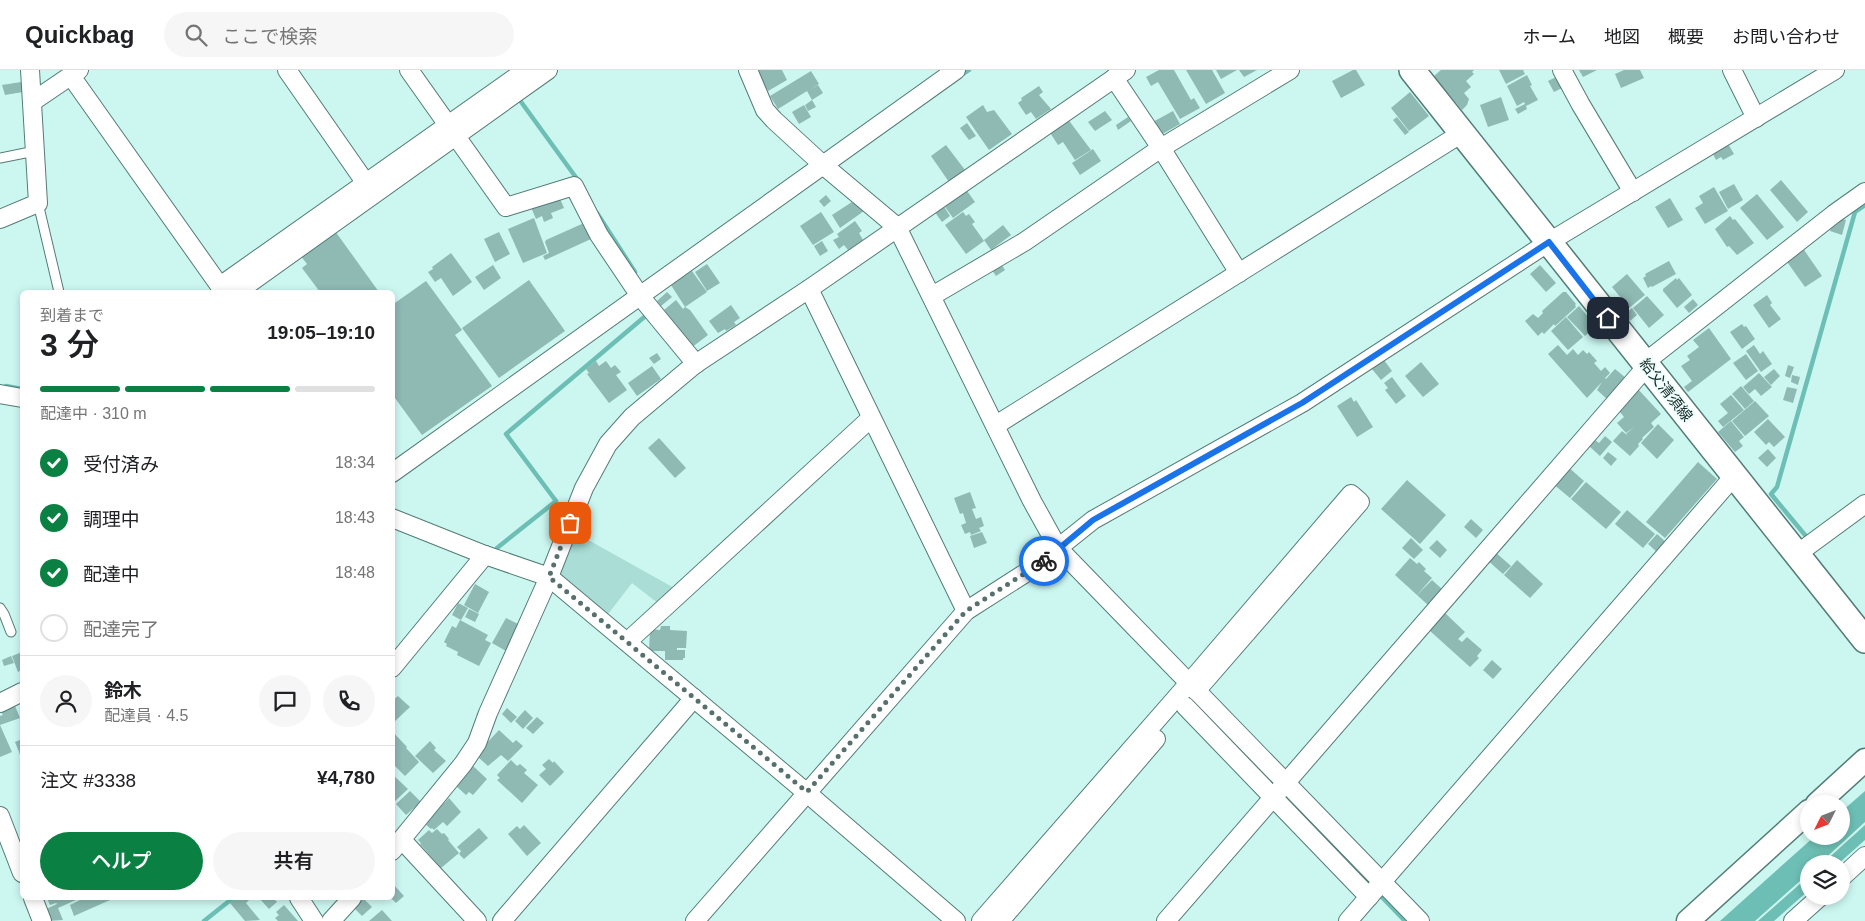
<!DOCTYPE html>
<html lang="ja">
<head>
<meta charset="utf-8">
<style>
	body { margin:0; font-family:Helvetica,"Noto Sans JP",sans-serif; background:#f6f6f6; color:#202124; height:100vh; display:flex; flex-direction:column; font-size:19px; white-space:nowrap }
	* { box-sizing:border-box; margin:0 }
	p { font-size:16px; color:#757577 }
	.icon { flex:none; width:28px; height:28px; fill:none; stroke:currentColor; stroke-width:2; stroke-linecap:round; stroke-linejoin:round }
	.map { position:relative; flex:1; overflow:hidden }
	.drawer { position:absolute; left:20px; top:220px; width:375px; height:610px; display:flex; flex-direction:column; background:#fff; border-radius:8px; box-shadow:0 2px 8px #0003 }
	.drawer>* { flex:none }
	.needle { width:32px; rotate:228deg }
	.tools { position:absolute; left:1800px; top:725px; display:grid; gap:10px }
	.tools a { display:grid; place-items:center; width:50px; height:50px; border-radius:50%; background:#fff; box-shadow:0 2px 8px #0003; font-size:25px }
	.pin { position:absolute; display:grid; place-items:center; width:42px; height:42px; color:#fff; margin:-21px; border-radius:10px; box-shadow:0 2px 8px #0006 }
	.courier { position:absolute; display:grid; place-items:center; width:50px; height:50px; margin:-25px; border:4px solid #1a73e8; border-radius:50%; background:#fff; color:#222; box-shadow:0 1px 6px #0007 }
	.overview em { font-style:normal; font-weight:600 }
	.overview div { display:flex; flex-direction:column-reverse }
	.overview { display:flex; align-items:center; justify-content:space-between; height:85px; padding:0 20px }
	h1 { font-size:32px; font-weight:600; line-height:38px }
	.bar { display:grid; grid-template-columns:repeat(4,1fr); gap:8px 5px; align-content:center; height:60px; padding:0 20px }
	.bar i { height:6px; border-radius:4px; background:#e0e0e0 }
	.bar .active { background:#0b8043 }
	.bar p { grid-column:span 4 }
	.line { display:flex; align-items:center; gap:12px; padding:0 20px; border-top:1px solid #e0e0e0 }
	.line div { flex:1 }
	.round { display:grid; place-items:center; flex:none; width:52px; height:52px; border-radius:26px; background:#f6f6f6 }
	ol { padding:0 20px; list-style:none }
	li { display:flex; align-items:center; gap:15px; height:55px }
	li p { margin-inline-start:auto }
	li .icon { padding:5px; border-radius:50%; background:#0b8043; color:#fff; stroke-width:4 }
	li:last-child { color:#757577 }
	li i { width:28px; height:28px; border:2px solid #e0e0e0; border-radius:50% }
	.cta { display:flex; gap:10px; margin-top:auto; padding:10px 20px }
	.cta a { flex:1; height:58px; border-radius:30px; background:#0b8043; color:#fff; font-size:20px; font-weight:600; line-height:58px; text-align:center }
	.cta a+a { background:#f6f6f6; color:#202124 }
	header { display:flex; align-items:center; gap:30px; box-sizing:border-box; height:70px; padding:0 25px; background:#fff; border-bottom:1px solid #e0e0e0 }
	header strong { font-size:24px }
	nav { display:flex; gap:28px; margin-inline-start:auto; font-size:18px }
	.search { width:350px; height:45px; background:#f6f6f6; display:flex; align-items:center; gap:12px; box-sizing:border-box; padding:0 18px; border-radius:28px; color:#757577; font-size:19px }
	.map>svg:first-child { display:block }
</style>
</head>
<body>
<header>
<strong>Quickbag</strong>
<div class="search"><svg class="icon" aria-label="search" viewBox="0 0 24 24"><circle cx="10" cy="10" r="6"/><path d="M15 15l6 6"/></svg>ここで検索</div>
<nav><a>ホーム</a><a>地図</a><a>概要</a><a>お問い合わせ</a></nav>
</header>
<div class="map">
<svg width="1865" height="851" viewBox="0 0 1865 851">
	<rect width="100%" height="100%" fill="#ccf7f1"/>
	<path fill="#a9ddd6" d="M574,462L676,519L659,534L632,513L605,548L558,504Z"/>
	<g fill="#6dbfb5">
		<path d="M1865,721V752L1819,794H1809V803L1755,851H1720L1815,766H1841V742Z"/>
		<path d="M1865,755V770L1838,794H1822Z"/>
		<path d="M1809,806V820L1774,851H1758Z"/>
	</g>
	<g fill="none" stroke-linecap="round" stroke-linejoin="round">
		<g stroke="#6dbfb5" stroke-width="4.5">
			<path d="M960,6L969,0"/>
			<path d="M519,29L580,113"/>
			<path d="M597,143L635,202"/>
			<path d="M6,316L22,319"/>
			<path d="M1805,465L1771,424L1777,417L1855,142L1865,135"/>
			<path d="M497,478L556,431L506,364L649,243"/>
			<path d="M1263,705L1277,719"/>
			<path d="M1282,724L1373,818"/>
			<path d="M1378,823L1405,851"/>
			<path d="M204,851L233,828"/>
		</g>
	</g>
	<g fill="#8fb9b3">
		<path d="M757,0H782L787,10L768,21Z"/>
		<path d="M1159,0H1174L1191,30L1194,28L1200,38L1180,49L1158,12L1151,16L1146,7Z"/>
		<path d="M1186,0H1212L1225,23L1206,34Z"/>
		<path d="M1216,0H1237L1221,9Z"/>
		<path d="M1239,0H1257L1244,7Z"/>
		<path d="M1353,0H1356L1365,15L1341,28L1332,11Z"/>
		<path d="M1441,0H1474L1472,2L1474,4L1466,11L1471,17L1464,23L1469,29L1467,35L1462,40L1434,6Z"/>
		<path d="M1499,0H1523L1525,4L1506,14Z"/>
		<path d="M1579,0H1597L1583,7Z"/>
		<path d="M1624,0H1640L1644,8L1621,18L1615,4Z"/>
		<path d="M811,1L819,14L809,20L818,15L823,23L812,30L807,21L778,39L770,26Z"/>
		<path d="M1527,5L1532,15L1530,16L1538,30L1526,36L1527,39L1518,44L1515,39L1525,34L1524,32L1517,36L1507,16Z"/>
		<path d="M1560,5L1566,16L1554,22L1548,11Z"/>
		<path d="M21,12L23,22L5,25L2,15Z"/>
		<path d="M1039,16L1043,22L1039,25L1051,39L1036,49L1031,42L1026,45L1018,33L1022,30L1021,28Z"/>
		<path d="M1410,22L1429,46L1409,61L1391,38Z"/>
		<path d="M1501,27L1509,50L1488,57L1480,35Z"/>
		<path d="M812,30L816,37L808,41L805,35Z"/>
		<path d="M804,35L811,47L799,54L792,42Z"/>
		<path d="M983,35L987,42L994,40L1012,64L989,80L966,47Z"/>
		<path d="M1105,41L1112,50L1095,61L1088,52Z"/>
		<path d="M1173,41L1180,54L1159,66L1151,53Z"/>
		<path d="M1128,47L1131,51L1118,60L1116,55Z"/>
		<path d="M1397,47L1409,62L1405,65L1393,50Z"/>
		<path d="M1067,48L1091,80L1075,90L1063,72L1058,75L1049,61Z"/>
		<path d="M967,53L976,66L969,70L960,58Z"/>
		<path d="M1727,72L1734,84L1723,90L1721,87L1716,90L1713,84L1717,81L1716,78Z"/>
		<path d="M946,75L965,100L949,112L931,86Z"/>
		<path d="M1093,79L1101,91L1080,105L1072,93Z"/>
		<path d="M1781,110L1808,142L1797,152L1770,120Z"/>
		<path d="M1734,114L1743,130L1728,139L1719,122Z"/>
		<path d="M1714,117L1728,141L1705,154L1695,138L1703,133L1699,126Z"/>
		<path d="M965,118L975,132L953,148L943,134Z"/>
		<path d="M558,124L564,138L551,143L553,148L544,152L542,146L536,149L530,135Z"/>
		<path d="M1757,124L1784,157L1767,170L1740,138Z"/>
		<path d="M826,125L831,131L824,137L819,131Z"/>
		<path d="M1670,128L1683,150L1668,158L1655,137Z"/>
		<path d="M858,131L864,141L840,158L832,145L852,132L854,134Z"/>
		<path d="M943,135L950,146L942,152L934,141Z"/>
		<path d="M821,142L834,162L813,175L800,156Z"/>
		<path d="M963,142L966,146L969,144L975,152L972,154L984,171L966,184L945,155Z"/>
		<path d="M1730,146L1733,150L1735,149L1754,173L1737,185L1729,176L1727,177L1715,159Z"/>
		<path d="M1834,147L1846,150L1842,165L1830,161Z"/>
		<path d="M534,148L547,183L523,193L508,159Z"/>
		<path d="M855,151L862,161L859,163L863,170L848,180L844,175L839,179L833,170L839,167L837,164Z"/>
		<path d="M584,153L591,169L545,190L543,186L549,183L545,172L546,170Z"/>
		<path d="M1003,155L1011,165L991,180L984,170Z"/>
		<path d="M335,161L379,222H320L302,198L307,194L300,185Z"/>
		<path d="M499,162L510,184L495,192L484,169Z"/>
		<path d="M822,171L828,181L820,186L814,176Z"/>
		<path d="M1802,177L1822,206L1805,217L1785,189Z"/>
		<path d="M451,183L472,212L453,226L441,208L435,212L428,202L433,199L432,197Z"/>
		<path d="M999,191L1005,200L996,206L990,197Z"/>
		<path d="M1669,191L1676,204L1652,217L1651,216L1648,218L1643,208L1646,206L1645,204Z"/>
		<path d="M707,194L720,213L707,221L695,202Z"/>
		<path d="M493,195L501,208L484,220L475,207Z"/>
		<path d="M1540,195L1556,213L1546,222L1530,204Z"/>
		<path d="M692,201L707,222L685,237L671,215Z"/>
		<path d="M1627,204L1645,225L1629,238L1612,217Z"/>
		<path d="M1676,208L1677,210L1679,208L1692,225L1677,238L1663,221V219Z"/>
		<path d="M529,210L565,261L499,308L462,258Z"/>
		<path d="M426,211L462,260L455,265L492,316L422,365L392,324V235Z"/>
		<path d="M667,222L672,227L661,236L657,231Z"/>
		<path d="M1563,222H1566L1576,234L1575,235L1576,237L1555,256L1554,254L1544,264L1542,262L1538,266L1525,251L1533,244L1538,248L1543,243L1542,241Z"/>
		<path d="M1767,225L1772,233L1770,235L1781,249L1769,258L1753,235Z"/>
		<path d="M1647,226L1664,245L1649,258L1633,238Z"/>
		<path d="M1693,229L1698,235L1689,243L1684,237Z"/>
		<path d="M676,230L683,239L685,237L690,240L708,265L691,278L669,250L671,249L664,240Z"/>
		<path d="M731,235L740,248L734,252L736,255L726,261L725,259L718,263L709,251Z"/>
		<path d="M1579,236L1596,256L1585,266L1567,247Z"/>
		<path d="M1632,238L1637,245L1630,251L1625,244Z"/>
		<path d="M1566,247L1583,267L1568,280L1551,261Z"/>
		<path d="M1742,254L1744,257L1746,256L1755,269L1742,279L1730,262Z"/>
		<path d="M1709,258L1731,289L1688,322L1684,317L1692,311L1681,296L1690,290L1687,286L1699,277L1693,270Z"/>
		<path d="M1558,275L1567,285L1573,279L1578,285L1583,280L1587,284L1589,282L1597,291L1594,293L1601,301L1605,297L1610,303L1605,308L1606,309L1615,299L1626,308L1607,329L1597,320L1602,312L1587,328L1548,284Z"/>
		<path d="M1754,275L1760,284L1763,281L1772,294L1761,302L1746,281Z"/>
		<path d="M657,283L661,289L654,294L649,288Z"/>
		<path d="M1746,284L1758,301L1746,310L1733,293Z"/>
		<path d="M1384,290L1392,301L1381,310L1372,299Z"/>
		<path d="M596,291L599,296L606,291L611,298L615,295L621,302L616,305L627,320L609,333L587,304L589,303L586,299Z"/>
		<path d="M1421,292L1439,314L1423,327L1405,306Z"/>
		<path d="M1788,295L1794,297L1790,308L1785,306Z"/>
		<path d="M652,296L661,309L637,326L628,313Z"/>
		<path d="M1774,299L1780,306L1771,315L1764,307Z"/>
		<path d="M1759,303L1772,317L1761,326L1755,319L1749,324L1743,317Z"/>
		<path d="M1792,305L1800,307L1798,315L1791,312Z"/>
		<path d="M1392,307L1406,326L1396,334L1385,320L1388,318L1384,313Z"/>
		<path d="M1741,316L1754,331L1745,339L1732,324Z"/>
		<path d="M1787,317L1797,319L1793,333L1783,330Z"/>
		<path d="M1637,318L1661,344L1651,353L1654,357L1642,368L1643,369L1638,374L1639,376L1630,386L1613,371L1622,361L1628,366L1626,364L1634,357L1626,363L1617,353L1624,347L1616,337Z"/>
		<path d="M1731,325L1744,340L1723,357L1718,351L1728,343L1720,334Z"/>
		<path d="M1351,327L1354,332L1356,330L1373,357L1357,367L1337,336Z"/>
		<path d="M1755,331L1769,346L1745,366L1732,351Z"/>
		<path d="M1768,349L1785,367L1774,377L1769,372L1766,375L1754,362Z"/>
		<path d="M1731,351L1744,367L1739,371L1743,376L1735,382L1718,362Z"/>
		<path d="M1658,354L1674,370L1657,389L1641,373Z"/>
		<path d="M1605,366L1612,372L1600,386L1589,376L1595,370L1599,373Z"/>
		<path d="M659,368L686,398L675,408L648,378Z"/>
		<path d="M1768,379L1776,388L1767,397L1758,388Z"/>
		<path d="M1608,382L1617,389L1611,396L1603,388Z"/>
		<path d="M1698,392L1717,409L1665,468L1646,452Z"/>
		<path d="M1567,396L1584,411L1570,428L1552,413Z"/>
		<path d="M1407,410L1446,445L1420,474L1381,439Z"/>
		<path d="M1586,412L1621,442L1606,459L1571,429Z"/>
		<path d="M970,422L976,438L972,439L976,449L981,447L984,456L979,458L981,461L971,465L970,462L965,464L961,455L966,453L963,443L960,444L954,428Z"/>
		<path d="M1627,440L1655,464L1643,478L1615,454Z"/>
		<path d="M1471,449L1483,460L1476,468L1464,457Z"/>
		<path d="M982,462L987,473L974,478L970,466Z"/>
		<path d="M1657,464L1667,473L1658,483L1648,474Z"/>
		<path d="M1411,468L1423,480L1414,489L1402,478Z"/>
		<path d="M1437,470L1447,480L1440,488L1429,478Z"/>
		<path d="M1494,481L1511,496L1503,504L1486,489Z"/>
		<path d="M1410,488L1417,494L1419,492L1426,499L1424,501L1432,508L1417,525L1395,505Z"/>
		<path d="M1517,490L1543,514L1530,528L1504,505Z"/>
		<path d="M1432,510L1443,520L1429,536L1417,525Z"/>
		<path d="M475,514L489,522L478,543L464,535Z"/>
		<path d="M458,533L468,538L461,550L452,545Z"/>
		<path d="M469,539L479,544L475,552L465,547Z"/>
		<path d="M1445,543L1465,562L1458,569L1462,572L1467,567L1482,580L1477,586L1479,588L1470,597L1429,560Z"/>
		<path d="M506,548L520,555L506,581L492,573Z"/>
		<path d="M460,550L488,565L485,570L491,573L479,596L457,585L458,582L446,576L447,574L444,572L452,556L456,558Z"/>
		<path d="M661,556H670V560L687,561L686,578H677V580H685V588H683V590H665V581H649L650,559L660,560Z"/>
		<path d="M22,575V600L18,602L12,586L22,582L20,576Z"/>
		<path d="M11,586L14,593L4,596L2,590Z"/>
		<path d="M1492,590L1502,599L1493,609L1483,600Z"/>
		<path d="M398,626L410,637L392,654V631Z"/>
		<path d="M15,636L20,648L0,655L12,682L0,687V646L3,645L1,642Z"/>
		<path d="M507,638L517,647L511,653L502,644Z"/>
		<path d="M525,640L533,648L523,659L515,651Z"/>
		<path d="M537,647L544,653L533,664L526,658Z"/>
		<path d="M499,660L513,673L516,670L523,676L508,691L501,685L488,696L478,687L483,681L481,679Z"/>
		<path d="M392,661L407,677L406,678L419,692L405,706L392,693Z"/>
		<path d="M22,669V686L21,687L15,672Z"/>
		<path d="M430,671L436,678L434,680L446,691L433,703L415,686Z"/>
		<path d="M549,689L553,693L554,691L564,702L550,716L539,705L546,699L542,695Z"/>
		<path d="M511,690L517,696L520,694L527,700L524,703L538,715L522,733L497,710L500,708L497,705Z"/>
		<path d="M472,695L487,709L473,725L469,722L466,725L455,715Z"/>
		<path d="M392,704L408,719L392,734Z"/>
		<path d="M410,721L421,732L406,745L396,734Z"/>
		<path d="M449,728L461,742L447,756L443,752L434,760L432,758L431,759L424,753Z"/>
		<path d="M524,755L541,773L527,786L508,764L517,756L520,759Z"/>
		<path d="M479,758L488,768L464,789L459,784L461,781L457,777Z"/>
		<path d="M437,759L442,764L444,763L449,769L448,770L459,783L441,798L420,774L421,773L418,770L429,760L432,763Z"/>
		<path d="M394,815L404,826L396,833L391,828H392V816Z"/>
		<path d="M47,828H77L78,829L58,838L63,850L47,851L42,841L57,834L56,833L50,835Z"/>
		<path d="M79,828H109L110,830L74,846L70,835L80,830Z"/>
		<path d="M236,828H246L249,830L246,833L260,850L245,851L230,833Z"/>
		<path d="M259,828H273L277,832L269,839Z"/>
		<path d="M363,828L372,837L362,846L353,837Z"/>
		<path d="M284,835L298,851H278L275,848L279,845L276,842Z"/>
		<path d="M382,840L392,851H369Z"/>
	</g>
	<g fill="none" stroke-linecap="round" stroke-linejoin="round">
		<defs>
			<g id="service">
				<path d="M0,88L35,81"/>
				<path d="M38,133L59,222"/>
				<path d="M0,538L4,544L11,562"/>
			</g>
			<g id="minor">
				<path d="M287,0L372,122"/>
				<path d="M409,0L506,137L574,116L599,165L640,226L696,294"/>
				<path d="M748,0L765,40L774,50L823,95L897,157L1032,431L1058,478L1420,851"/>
				<path d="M1562,0L1581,35L1633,122"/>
				<path d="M1732,0L1756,48"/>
				<path d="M71,6L224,222"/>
				<path d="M1114,8L1161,78L1239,203"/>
				<path d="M32,32L79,0"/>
				<path d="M0,149L38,133L30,0"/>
				<path d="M220,216L526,0"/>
				<path d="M809,219L966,541"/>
				<path d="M237,222L548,0"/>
				<path d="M932,226L1024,172L1161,78L1290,0"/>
				<path d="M1644,293L1834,144L1865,122"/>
				<path d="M0,324L22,328"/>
				<path d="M996,355L1462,63"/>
				<path d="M392,403L956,0"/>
				<path d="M392,448L485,485L549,507L807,723L956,851"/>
				<path d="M1797,484L1865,434"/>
				<path d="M627,572L871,348"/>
				<path d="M392,598L485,485"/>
				<path d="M0,633L22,622"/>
				<path d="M1185,636L1369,827"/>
				<path d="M0,746L22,803"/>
				<path d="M402,770L477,851"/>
				<path d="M392,781L463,694L477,673L488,643L549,507L584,418L608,374L632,347L694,295L809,219L1126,0"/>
				<path d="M1841,808L1865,786"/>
				<path d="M33,828L42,851"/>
				<path d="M299,828L314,851"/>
				<path d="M331,851L352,828"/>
				<path d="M502,851L694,628"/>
				<path d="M695,851L966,541L1052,486L1058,478L1093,450L1302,333L1549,172L1835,0"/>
				<path d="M981,851L1189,613L1351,424L1360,432L1196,621"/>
				<path d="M1000,851L1156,669"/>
				<path d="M1166,851L1647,296"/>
				<path d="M1348,851L1734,406"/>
				<path d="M1793,851L1821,826"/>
			</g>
			<g id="tertiary">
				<path d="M1817,734L1865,690"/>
				<path d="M1688,851L1809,741"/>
			</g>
			<path id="secondary" d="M1412,0L1865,570"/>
		</defs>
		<use href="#service" stroke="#547c76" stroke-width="11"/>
		<use href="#minor" stroke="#547c76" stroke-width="20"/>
		<use href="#tertiary" stroke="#547c76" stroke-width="25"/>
		<use href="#secondary" stroke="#547c76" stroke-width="28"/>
		<use href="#service" stroke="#fff" stroke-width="9"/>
		<use href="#minor" stroke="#fff" stroke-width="18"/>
		<use href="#tertiary" stroke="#fff" stroke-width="22"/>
		<use href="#secondary" stroke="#fff" stroke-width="25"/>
	</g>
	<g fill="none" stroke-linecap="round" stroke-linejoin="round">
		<path stroke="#56706c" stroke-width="5" stroke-dasharray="0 9" d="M570,453L549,507L807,722L966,541L1044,491"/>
		<path stroke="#1a73e8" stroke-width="6" d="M1044,491L1093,450L1302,333L1549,172L1608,248"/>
	</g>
	<g text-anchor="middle" stroke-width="4" stroke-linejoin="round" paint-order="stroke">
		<g font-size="15" fill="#162725" stroke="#edfefc">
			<text transform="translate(1666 320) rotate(52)" y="5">給父清須線</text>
		</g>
	</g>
</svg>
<div class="tools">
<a><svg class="needle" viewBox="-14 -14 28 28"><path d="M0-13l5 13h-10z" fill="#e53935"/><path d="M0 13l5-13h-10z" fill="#757577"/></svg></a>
<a><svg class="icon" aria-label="layers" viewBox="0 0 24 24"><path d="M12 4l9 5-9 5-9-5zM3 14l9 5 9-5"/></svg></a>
</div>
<div class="pin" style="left:570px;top:453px;background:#ea580c"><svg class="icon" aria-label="bag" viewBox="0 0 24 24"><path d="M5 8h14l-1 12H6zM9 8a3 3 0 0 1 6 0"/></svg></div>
<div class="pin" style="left:1608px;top:248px;background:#1f2937"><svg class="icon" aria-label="home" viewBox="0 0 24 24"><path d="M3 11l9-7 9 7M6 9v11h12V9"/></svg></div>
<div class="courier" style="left:1044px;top:491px"><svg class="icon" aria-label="bike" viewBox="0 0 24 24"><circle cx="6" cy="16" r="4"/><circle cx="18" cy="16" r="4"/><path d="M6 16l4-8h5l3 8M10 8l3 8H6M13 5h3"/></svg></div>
<section class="drawer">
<div class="overview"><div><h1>3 分</h1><p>到着まで</p></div><em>19:05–19:10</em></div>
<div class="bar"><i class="active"></i><i class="active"></i><i class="active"></i><i></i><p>配達中 · 310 m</p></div>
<ol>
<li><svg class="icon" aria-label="check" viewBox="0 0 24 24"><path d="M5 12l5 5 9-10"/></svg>受付済み<p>18:34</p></li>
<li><svg class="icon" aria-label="check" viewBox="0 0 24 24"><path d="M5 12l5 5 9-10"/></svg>調理中<p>18:43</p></li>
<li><svg class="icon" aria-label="check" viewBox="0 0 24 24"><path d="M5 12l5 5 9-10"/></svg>配達中<p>18:48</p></li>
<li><i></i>配達完了</li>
</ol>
<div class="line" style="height:90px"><a class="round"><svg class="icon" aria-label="person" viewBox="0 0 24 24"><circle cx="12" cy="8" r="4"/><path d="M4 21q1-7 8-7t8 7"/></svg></a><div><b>鈴木</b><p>配達員 · 4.5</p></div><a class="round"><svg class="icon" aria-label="chat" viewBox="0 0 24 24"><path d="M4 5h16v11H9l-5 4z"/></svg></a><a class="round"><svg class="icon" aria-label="phone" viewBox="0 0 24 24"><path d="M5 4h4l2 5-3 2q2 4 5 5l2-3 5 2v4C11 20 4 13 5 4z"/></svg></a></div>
<div class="line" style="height:65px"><div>注文 #3338</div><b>¥4,780</b></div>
<div class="cta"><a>ヘルプ</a><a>共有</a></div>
</section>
</div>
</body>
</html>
